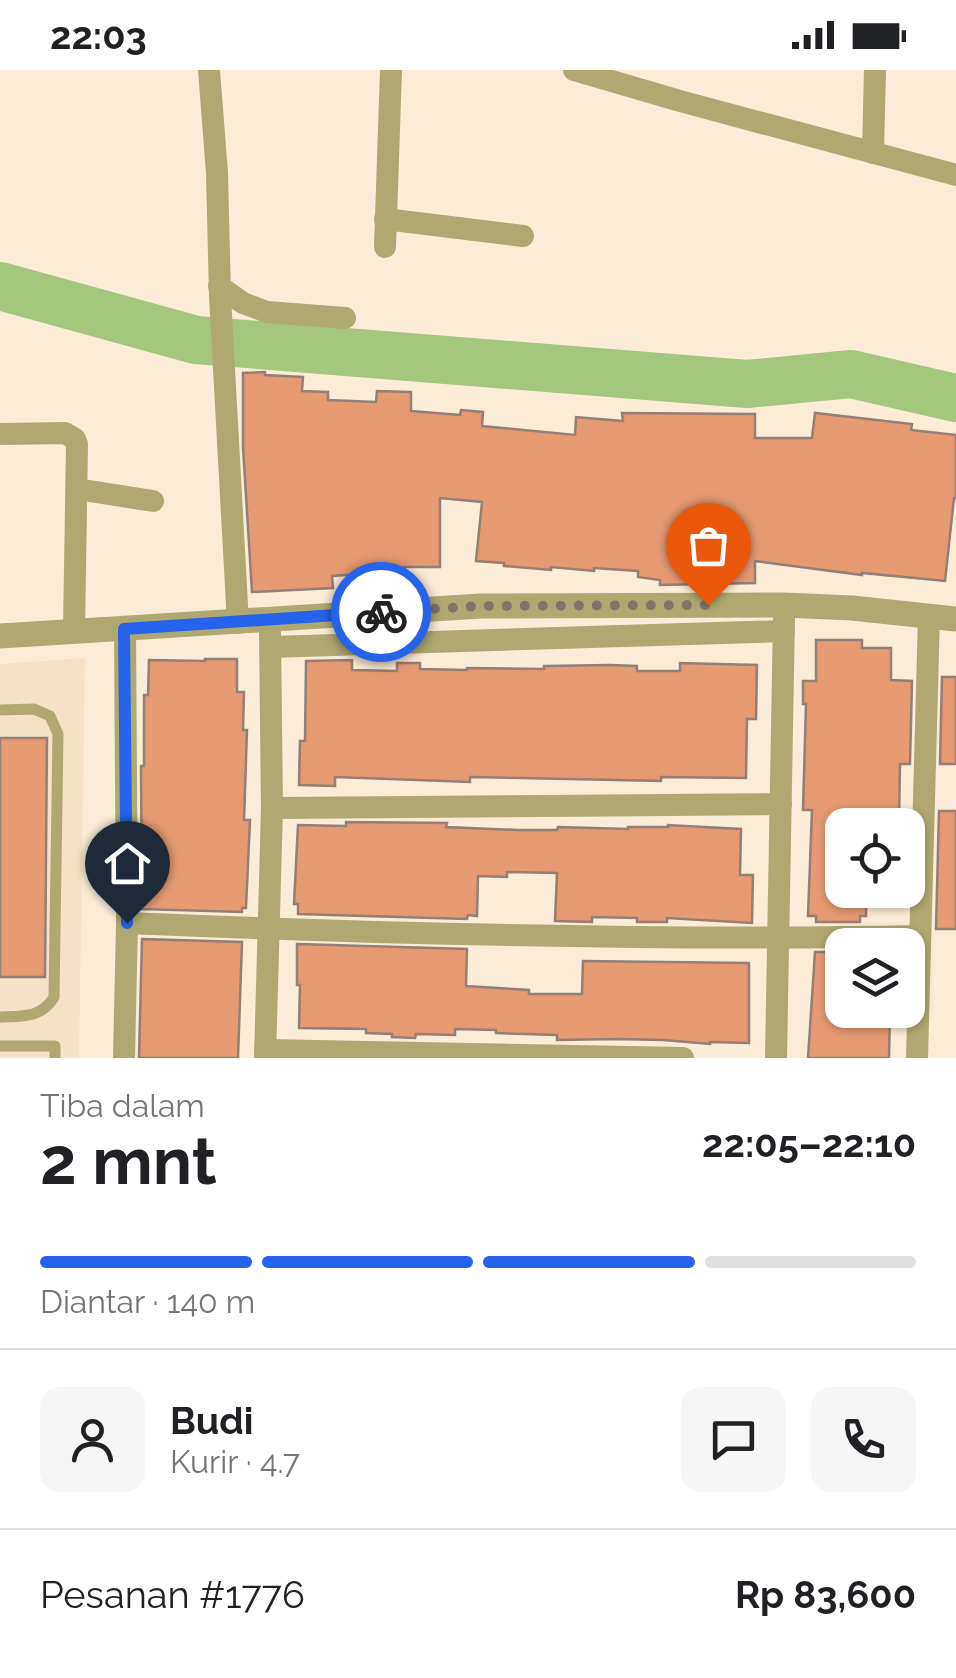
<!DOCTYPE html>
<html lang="id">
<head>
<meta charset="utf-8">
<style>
	body { margin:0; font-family:Raleway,sans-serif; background:#f6f6f6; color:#202124; height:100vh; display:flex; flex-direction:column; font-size:38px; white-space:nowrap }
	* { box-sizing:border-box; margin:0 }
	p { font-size:32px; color:#757577 }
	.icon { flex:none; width:55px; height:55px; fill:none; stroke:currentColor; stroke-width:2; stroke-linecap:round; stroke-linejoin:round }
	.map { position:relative; height:988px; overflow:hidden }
	.sheet { display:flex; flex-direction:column; background:#fff; flex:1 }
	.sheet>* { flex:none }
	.buttons { position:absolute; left:825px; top:738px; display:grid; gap:20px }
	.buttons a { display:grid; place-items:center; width:100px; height:100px; border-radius:20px; background:#fff; box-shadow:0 2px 8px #0004; font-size:50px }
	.pin { position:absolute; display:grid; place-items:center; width:85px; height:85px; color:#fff; margin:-102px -42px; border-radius:50% 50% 50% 0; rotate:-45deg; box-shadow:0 0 10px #0007 }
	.pin .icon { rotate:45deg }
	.courier { position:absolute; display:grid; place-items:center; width:100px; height:100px; margin:-50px; border:8px solid #2563eb; border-radius:50%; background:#fff; color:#222; box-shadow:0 2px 12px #0007 }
	.overview em { font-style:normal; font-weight:700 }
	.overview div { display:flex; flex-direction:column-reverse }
	.overview { display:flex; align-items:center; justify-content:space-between; height:170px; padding:0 40px }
	h1 { font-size:65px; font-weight:700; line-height:75px }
	.bar { display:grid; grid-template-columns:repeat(4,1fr); gap:15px 10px; align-content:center; height:120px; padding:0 40px }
	.bar i { height:12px; border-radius:8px; background:#e0e0e0 }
	.bar .active { background:#2563eb }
	.bar p { grid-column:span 4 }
	.line { display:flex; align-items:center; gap:25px; padding:0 40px; border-top:2px solid #e0e0e0 }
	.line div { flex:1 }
	.round { display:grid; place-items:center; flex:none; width:105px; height:105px; border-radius:20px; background:#f6f6f6 }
	.status { display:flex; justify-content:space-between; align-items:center; height:70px; padding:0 50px; background:#fff; direction:ltr }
	.status svg { height:28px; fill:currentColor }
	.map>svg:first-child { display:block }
</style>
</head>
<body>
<div class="status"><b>22:03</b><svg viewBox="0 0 49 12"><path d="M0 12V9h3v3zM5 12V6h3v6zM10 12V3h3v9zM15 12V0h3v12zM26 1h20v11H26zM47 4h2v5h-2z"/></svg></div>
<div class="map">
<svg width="956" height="988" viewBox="0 0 956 988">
	<rect width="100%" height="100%" fill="#fbecd7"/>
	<path fill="#f5e1c6" d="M85,588L79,988H0V594Z"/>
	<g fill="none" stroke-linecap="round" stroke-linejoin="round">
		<path stroke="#a5c77d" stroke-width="48" d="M0,216L196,270L747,314L851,304L956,328"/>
	</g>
	<g fill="#e69a72" stroke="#957e73" stroke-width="2.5">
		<path d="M265,302V305L303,307L302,321L328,322V330L376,332L377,321L411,322V341L460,345L461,340L483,342L482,356L575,365L576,347L623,351L622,343L755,344V368H812L815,343L912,354L911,360L956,365V428H954L945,511L862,503V505L755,491V513L660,515V510L638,507V501L594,498V501L551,497V500L504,496V493L476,491L482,432L440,428V497H404L405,514H376L375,503L332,506L333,518L252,522L243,377V303Z"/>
		<path d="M816,570H862V578H891V610L912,611L910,694H900L899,752L852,751V755H842V820H866V846H860V852H816V846H808L812,740H803L806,634H803V611H816Z"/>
		<path d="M205,589H237V622H244L243,660H247L244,750H250L246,838H242V842L142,839L141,696H144V625H148L149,590L205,591Z"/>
		<path d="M352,590V600L397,601V593H420V599L467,600V598L544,599V596L610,595L637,596V601H680V593L757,595L756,649H747L746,708L661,707V711L470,707V712L335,707V716L299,715L300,671H305L306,591Z"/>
		<path d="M942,607H956V694H940Z"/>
		<path d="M0,668H47L45,907H0Z"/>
		<path d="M939,741H956V859H936Z"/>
		<path d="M346,752L447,753L446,757L519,760H557L558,757L628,759V757H668V755L741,759L740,805H753L752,853L667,848V852H637V848L592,847V852L555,851L557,803L507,802V807L478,806L477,846L468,845L467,849L298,844V834H294L298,755L346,756Z"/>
		<path d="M142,869L242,872L238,988H139Z"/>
		<path d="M297,874L467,879L466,916L529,920V924H582L583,891L749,893V973L710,972V974L663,970L617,969L557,970V965L496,963V960L455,959V965L416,964L415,968L392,967V964L366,963V959L299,958L300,915H297Z"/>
		<path d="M815,882H842V940H890L889,988H808Z"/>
	</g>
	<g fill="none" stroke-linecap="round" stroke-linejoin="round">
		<g stroke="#afa870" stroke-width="11">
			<path d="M0,640L34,639L50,646L58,664L54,927C42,948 22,946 0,947"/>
			<path d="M0,976H55V988"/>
		</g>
		<g stroke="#afa870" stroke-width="22">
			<path d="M209,0L217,103L220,226L238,553"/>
			<path d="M574,0L680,31L956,105"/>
			<path d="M873,83L875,0"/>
			<path d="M385,149L523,166"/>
			<path d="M385,177L391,0"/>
			<path d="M219,216L243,233L267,242L345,248"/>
			<path d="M0,364L65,363L75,369L77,374L74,561"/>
			<path d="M77,419L153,431"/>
			<path d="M271,577L784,561"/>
			<path d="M272,738L781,734"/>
			<path d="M127,853C392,864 656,871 920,866"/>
			<path d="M265,980L683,988"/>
			<path d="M124,988L127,853L125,559"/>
			<path d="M265,988L272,738L270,563"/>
			<path d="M776,988L784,547"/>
			<path d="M917,988L929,545"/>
		</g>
		<path stroke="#afa870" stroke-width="25" d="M0,566L481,536L784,535L852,538L956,549"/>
	</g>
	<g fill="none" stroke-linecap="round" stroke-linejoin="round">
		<path stroke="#7e7568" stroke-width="10" stroke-dasharray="0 18" d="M381,542L481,536L708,535"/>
		<path stroke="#2563eb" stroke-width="12" d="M127,853L124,559L381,542"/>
	</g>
</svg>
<div class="buttons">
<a><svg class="icon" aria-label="locate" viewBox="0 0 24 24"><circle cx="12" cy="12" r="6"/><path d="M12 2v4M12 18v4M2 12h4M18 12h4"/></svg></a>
<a><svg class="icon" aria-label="layers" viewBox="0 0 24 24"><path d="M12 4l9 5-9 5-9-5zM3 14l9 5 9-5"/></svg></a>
</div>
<div class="pin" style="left:708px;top:535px;background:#ea580c"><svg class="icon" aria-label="bag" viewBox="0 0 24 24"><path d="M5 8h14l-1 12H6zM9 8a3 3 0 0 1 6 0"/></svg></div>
<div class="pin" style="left:127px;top:853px;background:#1f2937"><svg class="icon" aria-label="home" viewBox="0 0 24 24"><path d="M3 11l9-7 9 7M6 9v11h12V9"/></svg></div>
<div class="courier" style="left:381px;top:542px"><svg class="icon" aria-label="bike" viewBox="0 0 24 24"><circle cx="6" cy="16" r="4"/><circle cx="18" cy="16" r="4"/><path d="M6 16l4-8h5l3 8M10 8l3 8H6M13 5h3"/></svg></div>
</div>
<section class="sheet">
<div class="overview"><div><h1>2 mnt</h1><p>Tiba dalam</p></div><em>22:05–22:10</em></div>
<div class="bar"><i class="active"></i><i class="active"></i><i class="active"></i><i></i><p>Diantar · 140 m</p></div>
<div class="line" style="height:180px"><a class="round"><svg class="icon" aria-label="person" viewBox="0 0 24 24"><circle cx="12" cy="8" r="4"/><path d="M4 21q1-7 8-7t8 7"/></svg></a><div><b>Budi</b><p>Kurir · 4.7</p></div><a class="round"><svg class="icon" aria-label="chat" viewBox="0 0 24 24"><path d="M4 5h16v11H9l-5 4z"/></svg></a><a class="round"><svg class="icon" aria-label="phone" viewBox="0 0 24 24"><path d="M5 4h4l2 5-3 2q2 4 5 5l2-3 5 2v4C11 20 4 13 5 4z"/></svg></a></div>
<div class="line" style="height:130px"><div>Pesanan #1776</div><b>Rp 83,600</b></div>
</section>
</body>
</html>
